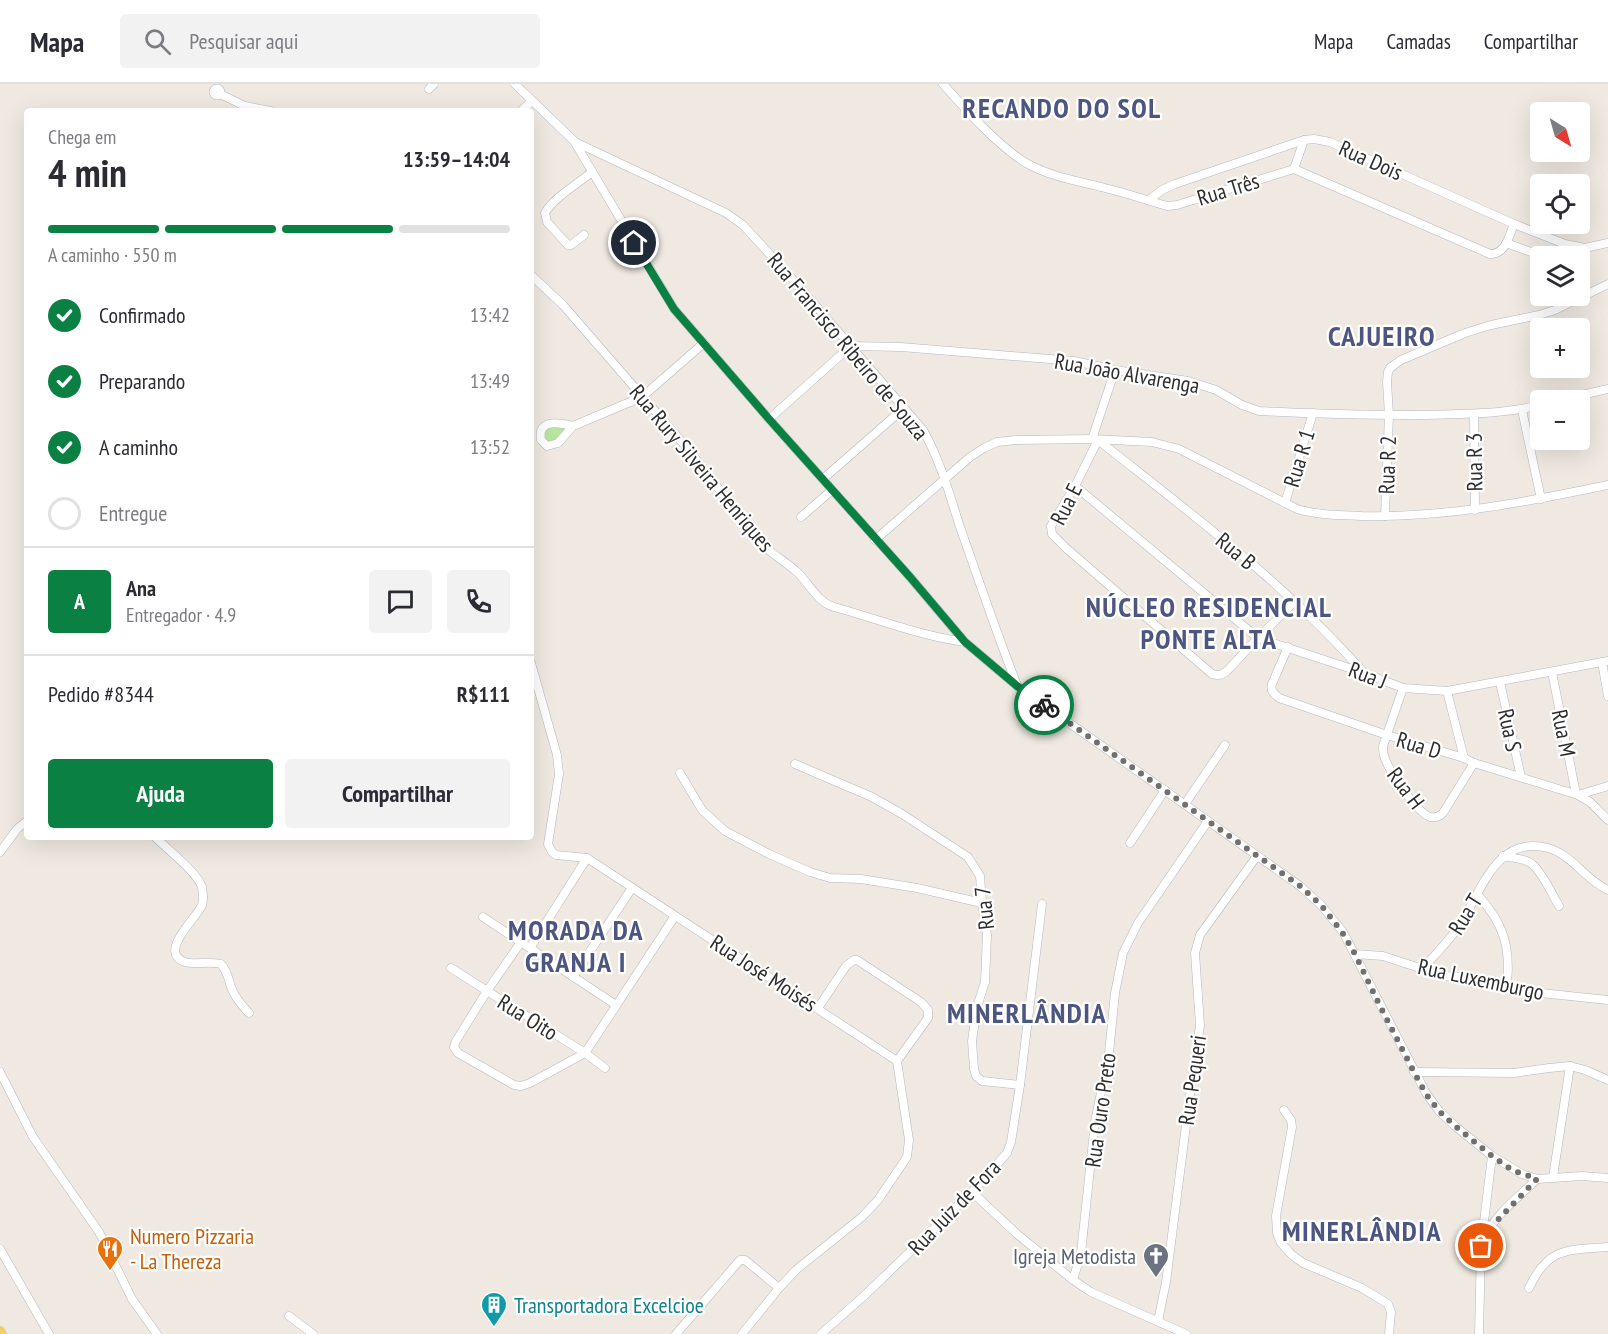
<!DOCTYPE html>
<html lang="pt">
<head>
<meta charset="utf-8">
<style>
	body { margin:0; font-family:"PT Sans Narrow",sans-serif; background:#f2f2f3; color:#2b2b33; height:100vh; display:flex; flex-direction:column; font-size:22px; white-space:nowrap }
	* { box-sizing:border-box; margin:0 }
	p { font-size:20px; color:#7c7c81 }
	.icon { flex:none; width:33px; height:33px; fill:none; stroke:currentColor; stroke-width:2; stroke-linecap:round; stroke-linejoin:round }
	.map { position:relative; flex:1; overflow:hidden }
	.drawer { position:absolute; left:24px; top:24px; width:510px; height:732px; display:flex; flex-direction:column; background:#fff; border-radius:6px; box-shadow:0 6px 24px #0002 }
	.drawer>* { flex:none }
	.needle { width:39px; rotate:143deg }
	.fabs { position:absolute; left:1530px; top:18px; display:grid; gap:12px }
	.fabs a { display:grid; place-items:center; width:60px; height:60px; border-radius:6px; background:#fff; box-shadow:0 6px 24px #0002; font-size:30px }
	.pin { position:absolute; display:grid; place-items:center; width:51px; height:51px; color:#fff; margin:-26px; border:3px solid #fff; border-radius:50%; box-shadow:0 2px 6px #0007 }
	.courier { position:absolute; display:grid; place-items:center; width:60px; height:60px; margin:-30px; border:4px solid #0b8043; border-radius:50%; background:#fff; color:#222; box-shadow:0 2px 8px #0007 }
	.head em { font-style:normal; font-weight:800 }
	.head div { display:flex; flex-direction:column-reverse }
	.head { display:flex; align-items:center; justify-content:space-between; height:102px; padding:0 24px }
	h1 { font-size:39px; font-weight:800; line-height:45px }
	.bar { display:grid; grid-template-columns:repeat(4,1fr); gap:9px 6px; align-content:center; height:72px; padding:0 24px }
	.bar i { height:8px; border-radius:4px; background:#e1e1e2 }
	.bar .selected { background:#0b8043 }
	.bar p { grid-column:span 4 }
	.line { display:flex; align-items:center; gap:15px; padding:0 24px; border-top:2px solid #e1e1e2 }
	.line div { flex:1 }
	.round { display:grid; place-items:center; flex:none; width:63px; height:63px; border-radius:6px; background:#f2f2f3 }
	ol { padding:0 24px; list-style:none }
	li { display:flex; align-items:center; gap:18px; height:66px }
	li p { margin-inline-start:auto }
	li .icon { padding:6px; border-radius:50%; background:#0b8043; color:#fff; stroke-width:4 }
	li:last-child { color:#7c7c81 }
	li i { width:33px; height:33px; border:3px solid #e1e1e2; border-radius:50% }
	.cta { display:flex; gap:12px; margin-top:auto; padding:12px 24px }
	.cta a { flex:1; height:69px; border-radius:6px; background:#0b8043; color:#fff; font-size:24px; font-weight:800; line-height:69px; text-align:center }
	.cta a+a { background:#f2f2f3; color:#2b2b33 }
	header { display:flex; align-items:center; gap:36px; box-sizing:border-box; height:84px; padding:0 30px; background:#fff; border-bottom:2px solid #e1e1e2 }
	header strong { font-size:28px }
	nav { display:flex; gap:33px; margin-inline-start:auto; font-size:21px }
	.search { width:420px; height:54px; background:#f2f2f3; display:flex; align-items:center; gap:15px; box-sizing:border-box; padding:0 21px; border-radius:6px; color:#7c7c81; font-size:22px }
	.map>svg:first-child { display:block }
</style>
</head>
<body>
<header>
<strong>Mapa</strong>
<div class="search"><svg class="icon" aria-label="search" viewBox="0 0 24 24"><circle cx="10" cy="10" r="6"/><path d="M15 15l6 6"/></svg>Pesquisar aqui</div>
<nav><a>Mapa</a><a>Camadas</a><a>Compartilhar</a></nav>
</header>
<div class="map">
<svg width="1608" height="1250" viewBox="0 0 1608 1250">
	<defs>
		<pattern id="park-tufts" width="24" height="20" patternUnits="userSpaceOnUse" patternTransform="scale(1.5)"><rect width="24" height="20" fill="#b6e59e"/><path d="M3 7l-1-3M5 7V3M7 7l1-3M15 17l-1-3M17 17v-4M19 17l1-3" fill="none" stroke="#9dc588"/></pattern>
	</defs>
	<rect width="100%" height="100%" fill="#efe9e1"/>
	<path fill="url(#park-tufts)" d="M553,341L570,344L559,355L548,358L544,352L545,346Z"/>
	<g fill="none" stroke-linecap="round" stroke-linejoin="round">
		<defs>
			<g id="minor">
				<path d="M515,0L574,57L674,225L769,335L910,493L965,558L1017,602L1300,802L1321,821L1343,848L1426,1009L1439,1027L1455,1042L1492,1072L1522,1090L1537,1095L1582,1092L1608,1094"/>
				<path d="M943,0C966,26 997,61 1026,79C1051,93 1078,97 1105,104C1126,109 1146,116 1167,122L1177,121L1294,85L1490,170C1506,170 1509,152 1514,140"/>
				<circle cx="217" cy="8" r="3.5"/>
				<path d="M429,5L434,0"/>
				<path d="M220,10L245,22L271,27"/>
				<path d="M521,27L532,17"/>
				<path d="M575,58L726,129L743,141L796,199L923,346C939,374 949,408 959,440C978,494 996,548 1017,601"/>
				<path d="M1294,85L1304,56"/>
				<path d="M1149,116L1162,106L1175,100L1304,56L1314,55L1330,58L1514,140L1565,160L1585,164L1608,159"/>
				<path d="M584,151L571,161H568L547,138L545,129C553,114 579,99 592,88"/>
				<path d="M1506,159L1542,172"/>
				<path d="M531,191L563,221L688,365L760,458C771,470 785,477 797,488C809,499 817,518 834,523C878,535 920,552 965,558"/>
				<path d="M1560,316L1608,305"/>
				<path d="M1522,326L1541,415"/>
				<path d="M1474,330L1475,426"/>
				<path d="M769,335L851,262L901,263L1074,277L1115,286L1188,297L1216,306L1242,321L1259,327C1311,330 1364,331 1416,331C1458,330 1500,331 1540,321"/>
				<path d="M573,342C560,339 537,334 541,356L547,362L558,359L573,342L642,313L704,259"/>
				<path d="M1092,355L1115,286"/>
				<path d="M823,395L904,324"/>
				<path d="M1075,402L1258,554L1364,589L1403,604L1447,607L1608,577"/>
				<path d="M1285,419L1313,329"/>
				<path d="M1385,432L1389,331L1387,298L1388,288L1390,284L1401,276L1465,249L1491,241L1539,231L1555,226L1608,200"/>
				<path d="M801,433L832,406"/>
				<path d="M875,456L970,373L984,364L997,358L1016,356L1092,355L1152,358L1179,365L1297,425C1317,431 1340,431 1361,432C1444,434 1527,418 1608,401"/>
				<path d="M1295,517L1258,554L1226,588C1221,591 1218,592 1212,590L1067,465L1052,450L1051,442L1075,402L1098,356C1190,429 1286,500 1364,589"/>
				<path d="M1288,563L1272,600C1270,607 1274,610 1279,614L1387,651L1464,674L1474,679L1578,711L1590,718L1608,736"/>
				<path d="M1602,578L1608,612"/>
				<path d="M531,579L557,671L559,690L548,760L552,768L556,771L587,774L897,977L909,1056L907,1073L878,1116L862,1133L797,1185L779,1204L742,1250"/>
				<path d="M1552,588L1576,710"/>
				<path d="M1500,598L1521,693"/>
				<path d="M1403,604L1383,662C1383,663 1383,670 1384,671C1387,685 1417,729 1430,733C1435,734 1439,733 1443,729L1474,679"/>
				<path d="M1447,607L1464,674"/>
				<path d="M795,680L872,713L902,730L968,773L980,792L982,819L987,851L985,898L977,923L972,957L974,985L976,992L982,997L1020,1001"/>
				<path d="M680,689L702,726L725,747L769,770L810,788L830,794L861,795L917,804L982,819"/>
				<path d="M1578,711L1608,702"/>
				<path d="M1185,720L1225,661"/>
				<path d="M155,753C167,765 197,788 202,803C203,809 204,816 202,821C197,834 157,868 185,878C195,881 209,877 221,880C228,888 228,894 231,903C235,913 242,922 249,929"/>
				<path d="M1130,759L1165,706"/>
				<path d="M0,768L17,745L27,737"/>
				<path d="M1503,772C1512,774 1525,774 1532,780C1542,788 1552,810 1559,822"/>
				<path d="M1478,811C1503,839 1511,862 1507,900"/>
				<path d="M483,833L616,921"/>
				<path d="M521,858L487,907L456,957L454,963L458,969L514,1001L521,1002L530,999L585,969L675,832"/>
				<path d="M530,864L587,774"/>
				<path d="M1355,870L1383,872L1444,892L1483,895L1541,909L1608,916"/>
				<path d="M451,884L585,969L605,984"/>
				<path d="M1422,885C1435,871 1448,858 1459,842C1481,810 1495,750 1548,764C1573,771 1585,796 1608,806"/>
				<path d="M573,893L632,804"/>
				<path d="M818,924L846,882L854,876H857L921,918L928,926V934L897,977"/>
				<path d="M0,988L33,1053L99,1148L132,1215L157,1250"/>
				<path d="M1414,988L1514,989L1549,984L1570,982L1585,986L1608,996"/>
				<path d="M1284,1026L1291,1036L1292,1043L1276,1132L1277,1149L1281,1159L1292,1171L1303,1179L1362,1204L1388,1220L1391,1228L1389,1250"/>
				<path d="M1553,1093L1570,982"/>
				<path d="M972,1108L1017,1150L1073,1196L1091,1208L1186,1250"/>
				<path d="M1484,1155C1494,1131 1519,1113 1537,1095"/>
				<path d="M0,1165L49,1250"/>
				<path d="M1073,1196L1081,1169L1095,1038L1109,969L1115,909L1123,869L1138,839L1208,737"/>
				<path d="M1529,1204C1548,1163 1567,1166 1608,1163"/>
				<path d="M289,1232L313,1250"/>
				<path d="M1158,1237L1166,1198L1189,1018L1200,941L1195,869L1200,851L1257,772"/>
				<path d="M676,1250L740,1176H745L779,1204"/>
				<path d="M821,1250L865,1211L972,1108L1007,1069L1011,1058L1020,1001L1042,820"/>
				<path d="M1479,1250L1481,1162L1492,1072"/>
			</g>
			<path id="major" d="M0,1247L2,1250"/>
		</defs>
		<use href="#minor" stroke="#b4b7c1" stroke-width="9"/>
		<use href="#major" stroke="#c9c9c9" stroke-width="10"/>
		<use href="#minor" stroke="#fff" stroke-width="8"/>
		<use href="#major" stroke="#f2d163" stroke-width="9"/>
	</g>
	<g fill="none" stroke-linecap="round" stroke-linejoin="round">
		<path stroke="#726f6d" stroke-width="6" stroke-dasharray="0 10.8" d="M1044,621L1300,802L1321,821L1342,848L1355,870L1380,922L1414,988L1426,1010L1439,1027L1455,1042L1492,1072L1512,1086L1537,1095L1491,1143L1481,1162"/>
		<path stroke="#0b8043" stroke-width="8" d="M634,159L674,225L769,335L910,493L965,558L1017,602L1044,621"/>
	</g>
	<defs>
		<symbol id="restaurant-pin" viewBox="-11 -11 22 30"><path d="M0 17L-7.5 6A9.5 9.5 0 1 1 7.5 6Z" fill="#e8710a" stroke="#fff"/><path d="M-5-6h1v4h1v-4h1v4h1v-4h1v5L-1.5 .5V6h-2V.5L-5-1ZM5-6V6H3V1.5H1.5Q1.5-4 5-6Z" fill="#fff"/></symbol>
		<symbol id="church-pin" viewBox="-11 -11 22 30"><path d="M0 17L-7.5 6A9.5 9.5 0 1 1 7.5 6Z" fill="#6b7280" stroke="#fff"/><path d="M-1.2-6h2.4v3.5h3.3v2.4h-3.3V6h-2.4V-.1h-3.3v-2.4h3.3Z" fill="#fff"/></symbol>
		<symbol id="building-pin" viewBox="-11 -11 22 30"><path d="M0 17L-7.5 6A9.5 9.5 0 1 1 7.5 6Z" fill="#0f9aa8" stroke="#fff"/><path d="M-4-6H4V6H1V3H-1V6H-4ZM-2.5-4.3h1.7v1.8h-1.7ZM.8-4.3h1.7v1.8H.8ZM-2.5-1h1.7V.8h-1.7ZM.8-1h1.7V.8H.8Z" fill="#fff"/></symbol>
	</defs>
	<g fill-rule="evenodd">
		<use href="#restaurant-pin" x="95" y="1150" width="30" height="40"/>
		<use href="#church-pin" x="1141" y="1157" width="30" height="40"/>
		<use href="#building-pin" x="479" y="1206" width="30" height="40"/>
	</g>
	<g text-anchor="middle" stroke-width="4.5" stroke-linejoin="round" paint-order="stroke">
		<g font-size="22" fill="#2e2e2e" stroke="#fff">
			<text transform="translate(1371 76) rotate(24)" y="8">Rua Dois</text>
			<text transform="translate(1228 105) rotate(-17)" y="8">Rua Três</text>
			<text transform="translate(848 262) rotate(50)" y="8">Rua Francisco Ribeiro de Souza</text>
			<text transform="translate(1127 289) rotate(10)" y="8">Rua João Alvarenga</text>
			<text transform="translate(1299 374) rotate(-73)" y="8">Rua R 1</text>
			<text transform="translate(1474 378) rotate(-91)" y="8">Rua R 3</text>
			<text transform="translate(1387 381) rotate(-88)" y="8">Rua R 2</text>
			<text transform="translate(702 384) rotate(50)" y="8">Rua Rury Silveira Henriques</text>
			<text transform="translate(1066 420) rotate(-63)" y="8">Rua E</text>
			<text transform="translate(1236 467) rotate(40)" y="8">Rua B</text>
			<text transform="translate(1368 591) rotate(21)" y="8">Rua J</text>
			<text transform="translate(1510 646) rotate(78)" y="8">Rua S</text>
			<text transform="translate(1564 649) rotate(79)" y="8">Rua M</text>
			<text transform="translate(1419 661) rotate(17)" y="8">Rua D</text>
			<text transform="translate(1406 704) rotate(53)" y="8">Rua H</text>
			<text transform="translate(984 824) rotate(-96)" y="8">Rua 7</text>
			<text transform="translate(1465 830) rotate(-58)" y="8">Rua T</text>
			<text transform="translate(764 889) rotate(33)" y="8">Rua José Moisés</text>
			<text transform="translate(1481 895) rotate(12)" y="8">Rua Luxemburgo</text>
			<text transform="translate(528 933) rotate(32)" y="8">Rua Oito</text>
			<text transform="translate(1192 996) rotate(-82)" y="8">Rua Pequeri</text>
			<text transform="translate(1100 1026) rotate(-82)" y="8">Rua Ouro Preto</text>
			<text transform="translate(954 1123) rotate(-46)" y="8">Rua Juiz de Fora</text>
		</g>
		<g font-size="22" fill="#c56008" stroke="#fff" text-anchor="start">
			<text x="130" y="1160">Numero Pizzaria<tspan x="130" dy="25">- La Thereza</tspan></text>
		</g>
		<g font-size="22" fill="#5b616d" stroke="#fff" text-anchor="end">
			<text x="1136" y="1180">Igreja Metodista</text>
		</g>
		<g font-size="22" fill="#0d838f" stroke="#fff" text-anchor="start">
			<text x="514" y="1229">Transportadora Excelcioe</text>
		</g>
		<g font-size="28" font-weight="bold" letter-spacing="1.5" fill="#4d5680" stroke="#fff">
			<text x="1062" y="34">RECANDO DO SOL</text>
			<text x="1382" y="262">CAJUEIRO</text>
			<text x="1209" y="533">NÚCLEO RESIDENCIAL<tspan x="1209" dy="32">PONTE ALTA</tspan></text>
			<text x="576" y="856">MORADA DA<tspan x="576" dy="32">GRANJA I</tspan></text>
			<text x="1027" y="939">MINERLÂNDIA</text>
			<text x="1362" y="1157">MINERLÂNDIA</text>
		</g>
	</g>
</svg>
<div class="fabs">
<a><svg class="needle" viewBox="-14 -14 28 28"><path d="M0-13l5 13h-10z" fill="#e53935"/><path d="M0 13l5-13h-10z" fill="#7c7c81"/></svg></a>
<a><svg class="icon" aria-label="locate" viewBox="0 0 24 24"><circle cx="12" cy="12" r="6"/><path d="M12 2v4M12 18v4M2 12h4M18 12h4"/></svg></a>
<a><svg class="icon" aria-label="layers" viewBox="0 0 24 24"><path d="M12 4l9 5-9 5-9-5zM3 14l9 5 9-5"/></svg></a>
<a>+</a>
<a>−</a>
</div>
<div class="pin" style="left:1481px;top:1162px;background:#ea580c"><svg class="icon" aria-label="bag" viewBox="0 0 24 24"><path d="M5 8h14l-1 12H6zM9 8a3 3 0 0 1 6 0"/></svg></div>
<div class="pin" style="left:634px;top:159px;background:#1f2937"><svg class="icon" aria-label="home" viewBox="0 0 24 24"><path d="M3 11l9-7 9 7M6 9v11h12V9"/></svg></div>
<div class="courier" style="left:1044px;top:621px"><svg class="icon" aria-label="bike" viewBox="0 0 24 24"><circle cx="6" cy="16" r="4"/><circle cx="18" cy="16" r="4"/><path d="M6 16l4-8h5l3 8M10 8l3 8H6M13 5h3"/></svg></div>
<section class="drawer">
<div class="head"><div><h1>4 min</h1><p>Chega em</p></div><em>13:59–14:04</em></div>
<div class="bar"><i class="selected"></i><i class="selected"></i><i class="selected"></i><i></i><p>A caminho · 550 m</p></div>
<ol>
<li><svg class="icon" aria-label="check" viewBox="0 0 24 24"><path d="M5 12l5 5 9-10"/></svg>Confirmado<p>13:42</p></li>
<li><svg class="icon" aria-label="check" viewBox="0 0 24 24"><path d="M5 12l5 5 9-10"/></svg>Preparando<p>13:49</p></li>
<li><svg class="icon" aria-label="check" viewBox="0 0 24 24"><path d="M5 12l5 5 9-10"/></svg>A caminho<p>13:52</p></li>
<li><i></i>Entregue</li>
</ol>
<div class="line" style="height:108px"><b class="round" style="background:#0b8043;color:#fff">A</b><div><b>Ana</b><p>Entregador · 4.9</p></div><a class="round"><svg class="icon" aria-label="chat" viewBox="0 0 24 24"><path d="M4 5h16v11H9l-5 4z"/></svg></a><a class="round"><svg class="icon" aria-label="phone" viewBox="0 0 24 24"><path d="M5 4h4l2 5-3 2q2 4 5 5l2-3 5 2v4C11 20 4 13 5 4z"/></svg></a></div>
<div class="line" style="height:78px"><div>Pedido #8344</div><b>R$111</b></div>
<div class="cta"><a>Ajuda</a><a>Compartilhar</a></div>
</section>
</div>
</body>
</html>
